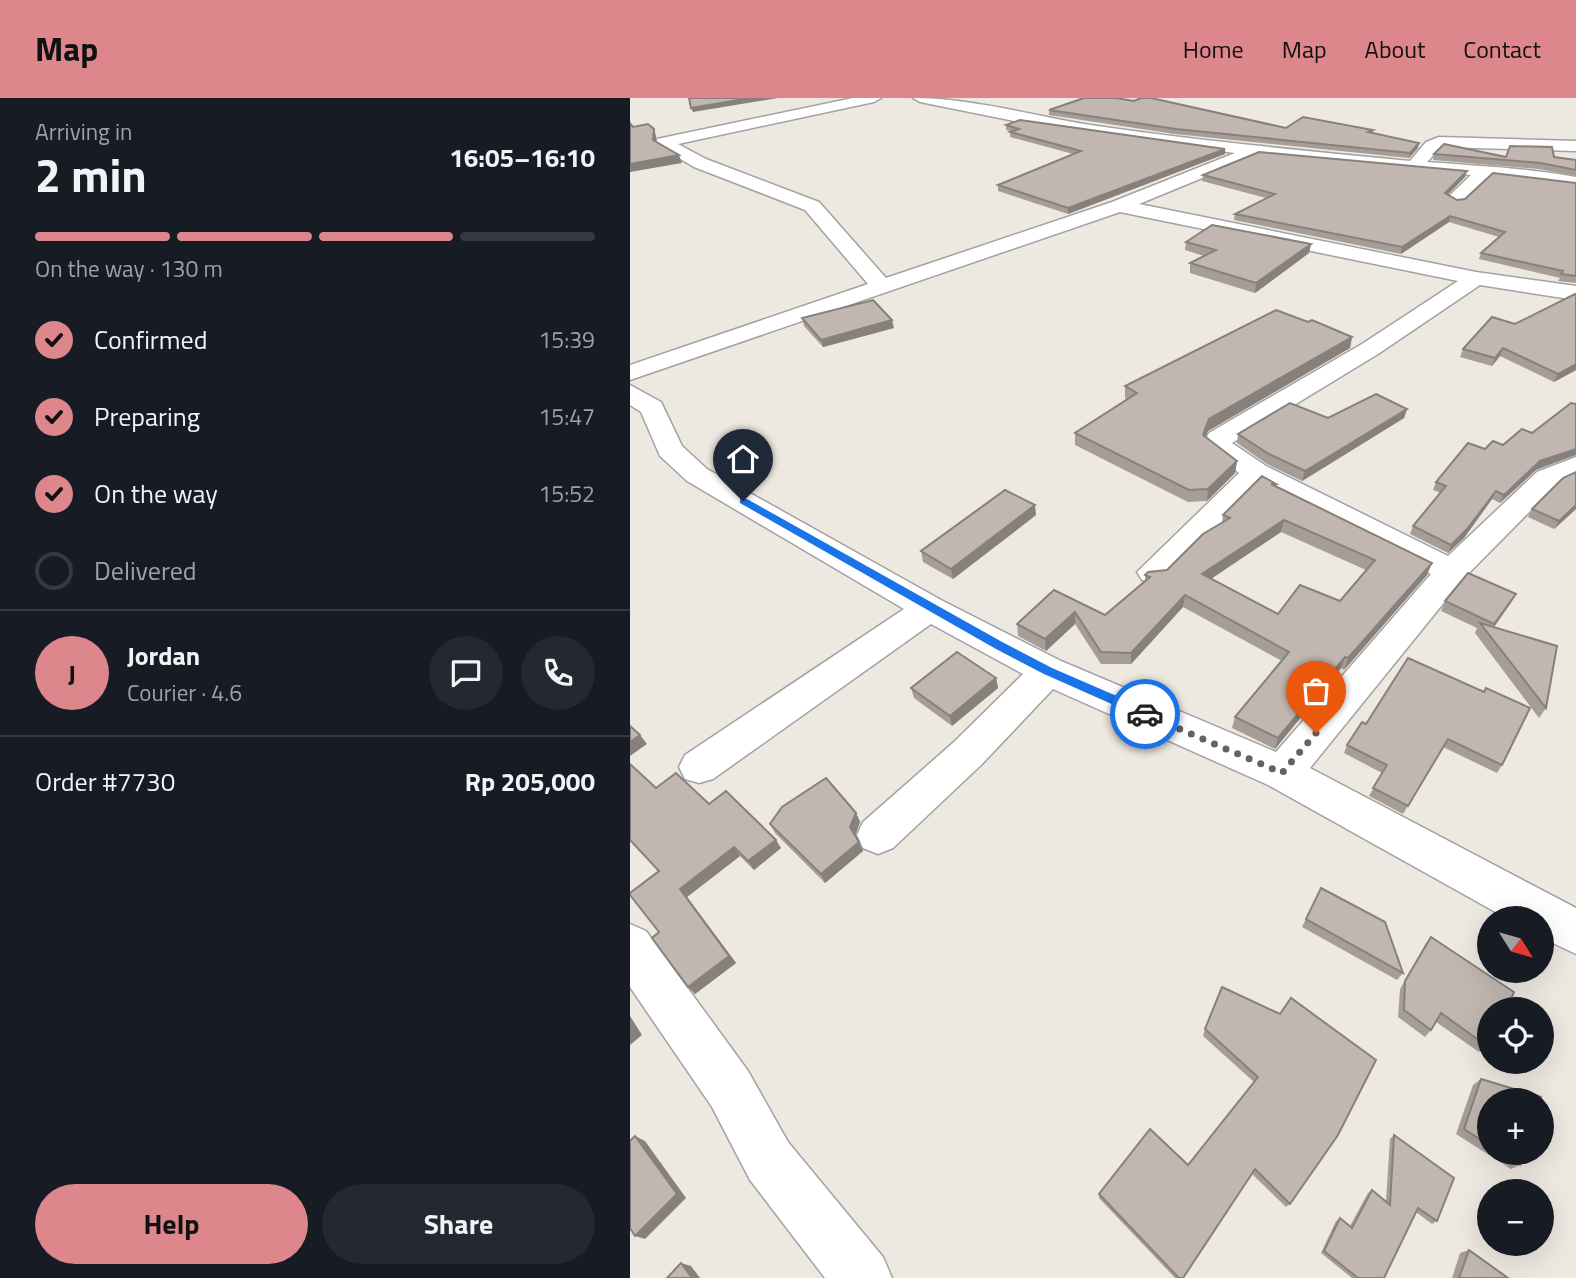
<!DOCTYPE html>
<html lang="en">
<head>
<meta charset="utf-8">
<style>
	body { margin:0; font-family:"Titillium Web",sans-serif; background:#242831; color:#f1f3f6; height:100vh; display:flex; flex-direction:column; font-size:26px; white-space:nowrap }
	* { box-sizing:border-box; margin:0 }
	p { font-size:23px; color:#9ea1a6 }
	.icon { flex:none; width:38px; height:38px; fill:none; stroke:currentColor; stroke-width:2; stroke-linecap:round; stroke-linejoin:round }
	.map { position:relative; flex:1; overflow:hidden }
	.details { display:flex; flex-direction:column; background:#171b24; width:630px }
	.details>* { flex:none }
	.needle { width:46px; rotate:127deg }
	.fabs { position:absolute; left:847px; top:808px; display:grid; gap:14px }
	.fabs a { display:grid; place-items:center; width:77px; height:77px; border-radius:50%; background:#171b24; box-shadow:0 7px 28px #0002; font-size:35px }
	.pin { position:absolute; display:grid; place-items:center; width:60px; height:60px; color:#fff; margin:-72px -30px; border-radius:50% 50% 50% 0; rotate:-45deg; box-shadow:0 0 7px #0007 }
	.pin .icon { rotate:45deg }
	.courier { position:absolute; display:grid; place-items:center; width:70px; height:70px; margin:-35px; border:5px solid #1a73e8; border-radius:50%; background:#fff; color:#222; box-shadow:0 2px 9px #0007 }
	.summary em { font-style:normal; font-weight:700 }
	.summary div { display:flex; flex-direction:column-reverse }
	.summary { display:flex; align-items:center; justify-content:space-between; height:119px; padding:0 35px }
	h1 { font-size:46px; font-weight:700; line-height:52px }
	.bar { display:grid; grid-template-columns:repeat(4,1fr); gap:10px 7px; align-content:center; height:84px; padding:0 35px }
	.bar i { height:9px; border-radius:5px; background:#363941 }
	.bar .selected { background:#dd868c }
	.bar p { grid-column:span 4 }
	.line { display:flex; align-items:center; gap:18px; padding:0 35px; border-top:2px solid #363941 }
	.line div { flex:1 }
	.round { display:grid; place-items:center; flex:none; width:74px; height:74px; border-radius:37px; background:#242831 }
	ol { padding:0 35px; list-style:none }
	li { display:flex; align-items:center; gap:21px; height:77px }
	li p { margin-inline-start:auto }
	li .icon { padding:7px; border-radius:50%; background:#dd868c; color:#111; stroke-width:4 }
	li:last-child { color:#9ea1a6 }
	li i { width:38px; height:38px; border:4px solid #363941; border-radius:50% }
	.button { display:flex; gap:14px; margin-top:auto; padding:14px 35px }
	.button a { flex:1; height:80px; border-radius:42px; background:#dd868c; color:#111; font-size:28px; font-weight:700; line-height:80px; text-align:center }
	.button a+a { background:#242831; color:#f1f3f6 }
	header { display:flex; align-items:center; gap:42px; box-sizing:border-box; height:98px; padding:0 35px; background:#dd868c; color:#111 }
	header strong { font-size:33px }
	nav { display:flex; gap:38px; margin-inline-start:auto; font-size:24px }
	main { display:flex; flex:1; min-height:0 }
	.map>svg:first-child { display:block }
</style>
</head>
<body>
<header>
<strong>Map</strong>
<nav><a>Home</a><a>Map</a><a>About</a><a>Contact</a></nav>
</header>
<main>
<section class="details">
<div class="summary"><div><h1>2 min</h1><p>Arriving in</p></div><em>16:05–16:10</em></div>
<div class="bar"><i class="selected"></i><i class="selected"></i><i class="selected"></i><i></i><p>On the way · 130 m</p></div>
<ol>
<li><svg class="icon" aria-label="check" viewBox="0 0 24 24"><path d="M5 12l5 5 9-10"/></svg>Confirmed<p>15:39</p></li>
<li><svg class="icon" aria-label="check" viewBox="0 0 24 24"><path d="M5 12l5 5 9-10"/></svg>Preparing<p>15:47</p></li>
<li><svg class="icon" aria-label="check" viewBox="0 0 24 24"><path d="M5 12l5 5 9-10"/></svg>On the way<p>15:52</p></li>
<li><i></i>Delivered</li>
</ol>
<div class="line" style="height:126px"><b class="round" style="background:#dd868c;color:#111">J</b><div><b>Jordan</b><p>Courier · 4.6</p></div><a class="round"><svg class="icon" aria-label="chat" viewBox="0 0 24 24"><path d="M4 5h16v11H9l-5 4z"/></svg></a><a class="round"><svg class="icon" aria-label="phone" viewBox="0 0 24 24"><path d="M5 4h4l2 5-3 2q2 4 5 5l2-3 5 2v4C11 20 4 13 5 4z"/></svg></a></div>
<div class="line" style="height:91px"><div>Order #7730</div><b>Rp 205,000</b></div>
<div class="button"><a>Help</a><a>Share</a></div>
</section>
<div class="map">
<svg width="946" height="1180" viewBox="0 0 946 1180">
	<rect width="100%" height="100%" fill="#ede8e0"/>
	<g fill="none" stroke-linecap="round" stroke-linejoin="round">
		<defs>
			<g id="minor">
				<path d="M223,0H251L244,4L48,46L76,61L189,104L256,180L482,104L605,55L409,28L290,4L283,0C344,0 407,19 467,28C571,43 676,53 780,63L796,44L809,39L946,43V53L811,49L797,64C848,68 895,70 946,79V89L860,78L831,105L825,106L816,101L841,77L628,57L509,106L846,174L946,188V202L850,187L748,256L602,345L636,368L818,458L907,374L946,359V378L927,386L833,481L680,670L946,810V856L912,840V821H878L638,687L423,591L352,666L263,750L248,756L233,750L227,737L233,724L324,644L393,576L301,526L83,681L69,685L55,681L49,669L55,657L274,511L57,383L30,358L11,314L0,307V287L31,304L52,348L77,371L311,502L431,563L646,654L801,476L629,387L534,482L523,485L512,482L507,474L609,375L573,347L579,335L732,246L828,183L490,114L0,282V267L238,186L175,112L64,69L27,47V41Z"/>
				<path d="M0,826L16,833L118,973L158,1044L253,1159L262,1180H195L120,1082L82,1009L0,889Z"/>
			</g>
		</defs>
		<use href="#minor" stroke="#a2a2a2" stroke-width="3"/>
		<use href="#minor" fill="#fff" fill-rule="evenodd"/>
	</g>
	<g fill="#a69d97" fill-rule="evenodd">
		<path d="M419,12L656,30L743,32L742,35L788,50L779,60L545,36L419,17Z"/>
		<path d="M376,27L595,56L438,116L368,93V87L443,56L380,39V34L381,33L376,32Z"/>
		<path d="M804,56L876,59H924L946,62V78L909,71L803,62Z"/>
		<path d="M573,77L835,79L818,97L827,102L946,85V185L928,183L930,180L849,161L851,155L869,139L819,124L771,156L604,122L605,116L636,100L572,83Z"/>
		<path d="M556,144L681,146L679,155L625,195L560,175V165L574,158L555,152Z"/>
		<path d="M946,196V272L924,284L870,258L862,268L830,259L833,251Z"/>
		<path d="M172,220L264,230L193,249L174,228Z"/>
		<path d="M678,224L722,239L720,250L578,333L575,339L607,363L605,375L577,403L558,404L445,347V335L497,301L495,300V288Z"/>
		<path d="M777,311L774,320L672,383L637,366L607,345L608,336L698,320Z"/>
		<path d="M906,372L870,405L862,401L834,440L818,455L780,436L783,428L811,395L803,392L806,384Z"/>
		<path d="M632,378L646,386V388L797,477L714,572L711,570L645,651L602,630L605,619L652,563L553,509L501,566H471L445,526L416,553L388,538L387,526L424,492L475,517L515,483V477L537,472L592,424L593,417ZM651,434L736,472L710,503L648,516L581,481Z"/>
		<path d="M902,411H946L924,431L898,419Z"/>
		<path d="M406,417L323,481L293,464L291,453Z"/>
		<path d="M886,496L880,506L864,529L916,610L909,620L845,535L847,530L811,513L815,503Z"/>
		<path d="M778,560L872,667L867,675L813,649L773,716L739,698L752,675L714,655L717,647L736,626Z"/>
		<path d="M366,580L368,590L322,628L284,600L281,590Z"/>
		<path d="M26,690L79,706L151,750L124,772L110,758L57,799L106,865L65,896L29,834V774Z"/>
		<path d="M226,715L230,724L225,737L233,753L195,785L145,735L140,726Z"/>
		<path d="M691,790L773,875L767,882L672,829Z"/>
		<path d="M801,839L857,948L849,954L806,924L801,932L795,939L768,919L770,891L795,847Z"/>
		<path d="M650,916L660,1106L656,1109L622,1076L553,1180H545L469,1100V1096L558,1067L624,984L573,938L575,931Z"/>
		<path d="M851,981L859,1003V1055H893L890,1067L881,1071L826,1036L843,987Z"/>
		<path d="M764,1037L807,1123L802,1126L786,1114L754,1180H722L691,1155L706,1123L710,1120L720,1128L738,1095L742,1092L756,1103L760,1041Z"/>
		<path d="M839,1152L878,1180H822L830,1155Z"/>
	</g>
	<g fill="#87807b">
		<path d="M120,0H148L63,14L61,10Z"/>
		<path d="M24,31L26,38V49L23,42Z"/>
		<path d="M789,45L788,50L779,60L780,55Z"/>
		<path d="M595,51V56L438,116V110Z"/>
		<path d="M49,57L52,65L0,74V66Z"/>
		<path d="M837,73L835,79L813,101L815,95Z"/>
		<path d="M820,118L819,124L771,156L772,149Z"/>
		<path d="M681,146L679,155L625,195L626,185Z"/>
		<path d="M262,222L264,230L193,249L191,242Z"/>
		<path d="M722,239L720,250L578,333L571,349L573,337L579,321Z"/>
		<path d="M873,250L870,258L862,268L865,260Z"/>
		<path d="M946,266V272L924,284L928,276Z"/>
		<path d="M777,311L774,320L672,383L675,373Z"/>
		<path d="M946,351V357L906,372L870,405L874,397L910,363Z"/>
		<path d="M607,363L605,375L577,403L578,391Z"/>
		<path d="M866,393L862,401L834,440L818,455L821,447Z"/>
		<path d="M405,407L406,417L323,481L321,471Z"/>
		<path d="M946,407V411L924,431L929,423Z"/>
		<path d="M654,422L651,434L570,488L572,476Z"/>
		<path d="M802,465L797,477L714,572L718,560Z"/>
		<path d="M886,496L880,506L859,536L864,526Z"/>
		<path d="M555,497L553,509L501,566V555Z"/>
		<path d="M445,514V526L416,553L415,541Z"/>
		<path d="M715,559L711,570L645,651L648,640Z"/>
		<path d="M366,580L368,590L322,628L320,618Z"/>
		<path d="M10,637L17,646L0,658V644Z"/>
		<path d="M226,715L230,724L225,738L220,729Z"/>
		<path d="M146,742L151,750L124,772L118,763Z"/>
		<path d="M229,744L233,753L195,785L191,776Z"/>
		<path d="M104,749L110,758L57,799L106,865L65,896L58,889L50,791Z"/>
		<path d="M0,918L12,937L0,947Z"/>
		<path d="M5,1038L15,1043L56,1100L15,1141L5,1138Z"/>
		<path d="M51,1165L61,1168L70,1180H62Z"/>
	</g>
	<g fill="#c1b7b0" stroke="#87807b" stroke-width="2" fill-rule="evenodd">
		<path d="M59,0H120L61,10Z"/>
		<path d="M454,0H486L504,3L511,0H521L656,30L673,19L743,32L738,34L789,45L780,55L546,31L419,12Z"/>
		<path d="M390,22L595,51L438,110L368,87L451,53L380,34L389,31L376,27Z"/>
		<path d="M0,25L3,29L18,26L24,31L23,42L49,57L0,66Z"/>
		<path d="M814,46L876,59L880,48L922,49L924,59L946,62V72L911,65L804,56Z"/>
		<path d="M629,54L837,73L815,95L827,102L835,101L863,75L946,85V178L931,176L933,173L851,155L875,134L820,118L772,149L605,116L645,96L573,77Z"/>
		<path d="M582,127L681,146L626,185L560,165L586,152L556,144Z"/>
		<path d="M945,196H946V266L928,276L873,250L865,260L833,251L862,219L885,226Z"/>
		<path d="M243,202L262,222L191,242L172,220Z"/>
		<path d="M646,212L678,224L682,222L722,239L579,321L573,337L607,363L578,391L559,392L445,335L507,295L495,288Z"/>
		<path d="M746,296L777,311L675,373L639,356L608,336L660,305L698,320Z"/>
		<path d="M941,305L946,306V351L910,363L874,397L866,393L837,431L821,447L783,428L816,388L806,384L838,345L855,351L863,343L873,347L892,331L902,335Z"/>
		<path d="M946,374V407L929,423L902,411L933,380Z"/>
		<path d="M632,378L646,386H641L802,465L718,560L715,559L648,640L605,619L659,554L555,497L501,555L471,554L445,514L415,541L387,526L424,492L475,517L520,479L515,477L518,474L537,472L573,436L600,420L593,417ZM654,422L745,462L710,503L670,487L648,516L572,476Z"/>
		<path d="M375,392L405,407L321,471L291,453Z"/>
		<path d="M838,475L886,496L864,526L815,503Z"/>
		<path d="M850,525L927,548L916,610Z"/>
		<path d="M327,554L366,580L320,618L281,590Z"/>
		<path d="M778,560L854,594L856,590L900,610L872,667L818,641L778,708L743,690L757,667L717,647L732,624L736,626Z"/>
		<path d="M0,628L10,637L0,644Z"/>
		<path d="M0,666L26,690L46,675L79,706L96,693L146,742L118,763L104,749L50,791L99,858L58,889L22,840L29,834L0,797V795L29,773L0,742Z"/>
		<path d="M196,680L226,715L220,729L229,744L191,776L140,726L152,709Z"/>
		<path d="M691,790L755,824L773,875L676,821Z"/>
		<path d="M801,839L884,894L876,912H859V944L857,948L811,915L801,932L774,912L775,883Z"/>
		<path d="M592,889L650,916L661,900L746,962L708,1037L660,1106L625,1071L553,1180H549L469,1096L520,1031L558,1067L628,979L575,931Z"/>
		<path d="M851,981L911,999L910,1003H859V1047L834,1031Z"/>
		<path d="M764,1037L824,1080L807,1123L788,1110L754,1180H728L694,1153L710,1120L722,1130L742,1092L760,1107Z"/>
		<path d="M5,1038L47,1096L5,1138L0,1130V1043Z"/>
		<path d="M872,1055H893L890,1067Z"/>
		<path d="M839,1152L878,1180H829Z"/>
		<path d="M51,1165L62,1180H37Z"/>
	</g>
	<path fill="#1a73e8" d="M110,401H117L374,545L422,570L519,612V619H511L414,576L366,551L110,405Z"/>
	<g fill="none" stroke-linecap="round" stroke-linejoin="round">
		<path stroke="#646360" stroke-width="7" stroke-dasharray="0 12.6" d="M515,616L652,675L686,635"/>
	</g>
</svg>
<div class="fabs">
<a><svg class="needle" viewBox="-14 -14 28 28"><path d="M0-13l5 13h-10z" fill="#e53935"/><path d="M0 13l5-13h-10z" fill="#9ea1a6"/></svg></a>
<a><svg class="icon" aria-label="locate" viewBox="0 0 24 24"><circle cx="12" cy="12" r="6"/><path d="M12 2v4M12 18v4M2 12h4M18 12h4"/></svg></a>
<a>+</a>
<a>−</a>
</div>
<div class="pin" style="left:686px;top:635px;background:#ea580c"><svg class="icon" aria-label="bag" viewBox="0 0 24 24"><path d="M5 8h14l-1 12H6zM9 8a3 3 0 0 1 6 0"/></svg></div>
<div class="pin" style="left:113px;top:403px;background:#1f2937"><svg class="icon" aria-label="home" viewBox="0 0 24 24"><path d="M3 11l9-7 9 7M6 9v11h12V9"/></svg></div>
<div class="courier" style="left:515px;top:616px"><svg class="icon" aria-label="car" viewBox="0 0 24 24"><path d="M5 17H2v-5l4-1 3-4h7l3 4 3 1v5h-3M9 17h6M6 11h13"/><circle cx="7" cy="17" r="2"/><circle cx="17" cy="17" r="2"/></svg></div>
</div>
</main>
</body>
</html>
